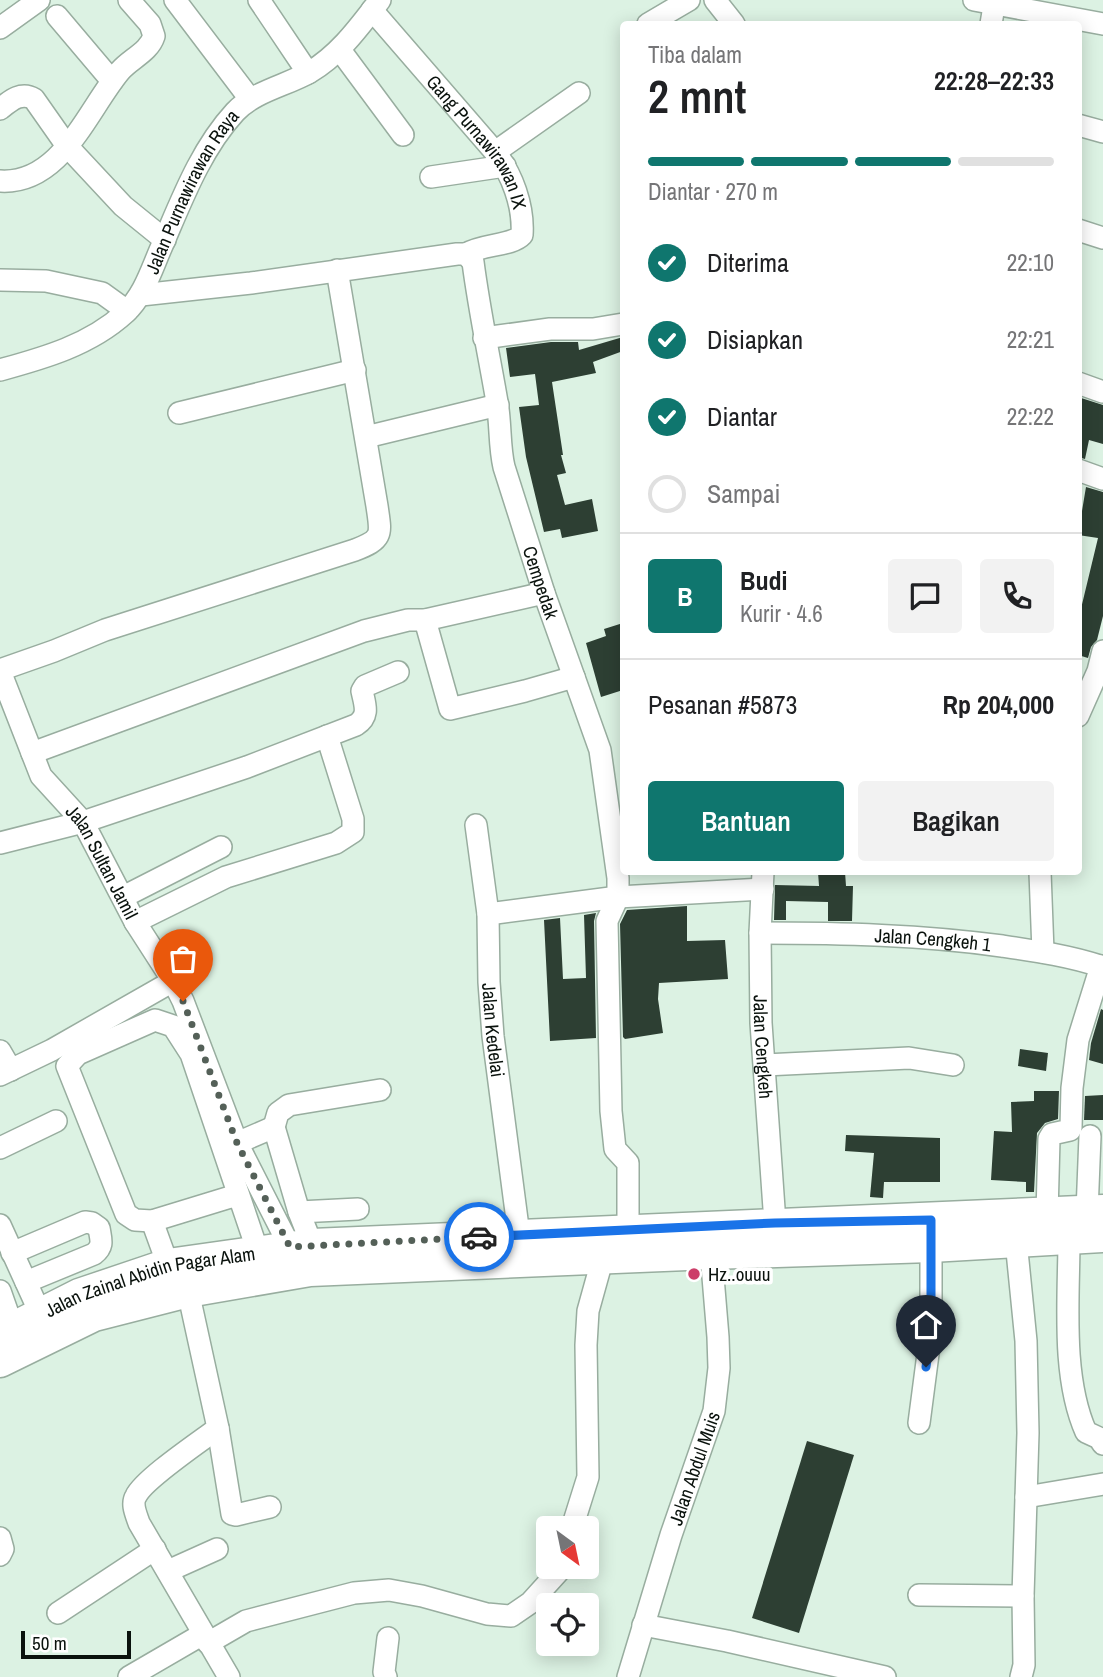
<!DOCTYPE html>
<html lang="id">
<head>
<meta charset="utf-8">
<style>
	body { margin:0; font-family:"Archivo Narrow",sans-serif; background:#f2f2f2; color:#202124; height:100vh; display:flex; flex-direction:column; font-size:26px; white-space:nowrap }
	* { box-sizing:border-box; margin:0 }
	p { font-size:23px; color:#757577 }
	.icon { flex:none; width:38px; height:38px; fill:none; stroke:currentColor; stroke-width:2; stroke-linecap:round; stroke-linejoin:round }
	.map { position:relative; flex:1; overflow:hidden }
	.side { position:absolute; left:620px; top:21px; width:462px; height:854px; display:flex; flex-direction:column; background:#fff; border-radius:7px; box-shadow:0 4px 18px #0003 }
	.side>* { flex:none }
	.needle { width:46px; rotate:147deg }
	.controls { position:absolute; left:536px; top:1516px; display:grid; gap:14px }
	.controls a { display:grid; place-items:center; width:63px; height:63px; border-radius:7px; background:#fff; box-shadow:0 4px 18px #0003; font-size:35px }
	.scale { position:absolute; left:21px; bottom:18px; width:110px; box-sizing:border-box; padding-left:7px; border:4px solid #0a120d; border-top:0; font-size:19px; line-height:24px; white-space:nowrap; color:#0a120d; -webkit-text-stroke:5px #fff; paint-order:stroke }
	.pin { position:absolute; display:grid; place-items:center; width:60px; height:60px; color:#fff; margin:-72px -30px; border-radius:50% 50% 50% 0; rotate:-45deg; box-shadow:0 0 7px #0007 }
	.pin .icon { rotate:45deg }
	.courier { position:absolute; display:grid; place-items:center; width:70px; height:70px; margin:-35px; border:5px solid #1a73e8; border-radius:50%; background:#fff; color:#222; box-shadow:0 2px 9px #0007 }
	.head em { font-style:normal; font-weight:600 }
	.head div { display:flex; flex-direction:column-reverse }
	.head { display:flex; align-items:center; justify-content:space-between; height:119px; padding:0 28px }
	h1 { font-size:46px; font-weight:600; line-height:52px }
	.bar { display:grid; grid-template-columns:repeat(4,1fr); gap:10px 7px; align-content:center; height:84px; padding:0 28px }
	.bar i { height:9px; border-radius:5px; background:#e0e0e0 }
	.bar .on { background:#0f766e }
	.bar p { grid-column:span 4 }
	.line { display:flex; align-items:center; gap:18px; padding:0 28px; border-top:2px solid #e0e0e0 }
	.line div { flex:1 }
	.round { display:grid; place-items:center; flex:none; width:74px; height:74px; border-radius:7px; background:#f2f2f2 }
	ol { padding:0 28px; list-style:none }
	li { display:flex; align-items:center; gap:21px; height:77px }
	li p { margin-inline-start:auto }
	li .icon { padding:7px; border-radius:50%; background:#0f766e; color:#fff; stroke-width:4 }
	li:last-child { color:#757577 }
	li i { width:38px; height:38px; border:4px solid #e0e0e0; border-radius:50% }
	.primary-button { display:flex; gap:14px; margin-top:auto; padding:14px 28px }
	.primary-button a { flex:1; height:80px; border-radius:7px; background:#0f766e; color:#fff; font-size:28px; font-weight:600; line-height:80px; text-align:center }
	.primary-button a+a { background:#f2f2f2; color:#202124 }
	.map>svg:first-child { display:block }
</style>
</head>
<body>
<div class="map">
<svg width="1103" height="1677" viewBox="0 0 1103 1677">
	<rect width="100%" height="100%" fill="#dcf2e3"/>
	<g fill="#2d3f33">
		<path d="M623,337V351L593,362L596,373L552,382L563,455H561L566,473L557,475L565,505L592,499L598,531L562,538L560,529L544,532L526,457L519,407L539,405L535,374L510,377L506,348L551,342H578L579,350Z"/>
		<path d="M1078,397L1103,405V444L1089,440L1085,459L1078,457Z"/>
		<path d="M1086,487L1103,492V616L1097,640L1091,647L1088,658L1078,655V621L1098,538L1078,535Z"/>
		<path d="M623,623V690L601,697L586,643L606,636L604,629Z"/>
		<path d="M818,872H845L846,886H853L852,921H828V902L786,901V920H774L775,885L819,886Z"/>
		<path d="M687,906V941L725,940L728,979L659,983L658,999L663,1033L625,1039L623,1037L620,924L627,910Z"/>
		<path d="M596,913L594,921L596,1038L550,1041L544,920L560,918L563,979L586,978L584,915Z"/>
		<path d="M1101,1009L1103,1010V1064L1089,1060L1091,1043Z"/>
		<path d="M1020,1049L1048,1053L1046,1071L1018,1066Z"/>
		<path d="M1034,1091H1059L1058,1119L1045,1123L1037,1133L1034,1192H1026V1182L991,1180L994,1131L1012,1132L1011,1102L1034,1101Z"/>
		<path d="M1103,1095V1120H1084L1085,1096Z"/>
		<path d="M846,1135L940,1138V1182H884L883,1198L870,1197L874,1153L845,1151Z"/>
		<path d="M807,1441L854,1455L799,1633L752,1618Z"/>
	</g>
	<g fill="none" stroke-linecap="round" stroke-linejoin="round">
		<defs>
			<g id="minor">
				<path d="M175,0L250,99"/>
				<path d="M259,0L308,73"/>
				<path d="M715,0L734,24"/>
				<path d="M974,0L1103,24"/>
				<path id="s1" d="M372,10L495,152C512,174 524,206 522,235C512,246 482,244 466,254"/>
				<path d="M57,16L112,81"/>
				<path d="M648,24L689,0"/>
				<path d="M991,24L995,0"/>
				<path d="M0,28L39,0"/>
				<path d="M340,50L403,135"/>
				<path d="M0,109C10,101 21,91 34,99L67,146L123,206L165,240"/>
				<path d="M1078,125L1103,132"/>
				<path d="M495,152L579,93"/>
				<path d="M431,177L505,166"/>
				<path d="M0,181C61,185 88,109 120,71C130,59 149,52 154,36L150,24L129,0"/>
				<path d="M1078,230L1103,238"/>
				<path d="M0,280L46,281L102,293L127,311"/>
				<path id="s2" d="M141,295L251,283L457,254H466L473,262C479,309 489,355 497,402C501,424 499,446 504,467L544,593L600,750L618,878V897L607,921L611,1111L615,1149L628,1163V1230"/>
				<path d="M484,338L550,329H593L623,324"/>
				<path id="s3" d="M0,370C44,358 90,345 125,313C144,295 151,271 161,248C181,202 200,150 235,112C255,91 285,86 310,72C340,54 359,27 380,0"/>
				<path d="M1078,383L1103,392"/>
				<path d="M179,413L355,370"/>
				<path d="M366,437L498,405"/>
				<path d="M1078,470L1103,479"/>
				<path d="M425,620L450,709L525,691L574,677"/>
				<path d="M0,670L54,651L105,630L355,550C384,539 381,534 377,506L337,270"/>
				<path id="s4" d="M0,671L41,776L83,822L135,922L173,981L183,1001L237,1143L290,1247"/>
				<path d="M1078,716L1098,671L1103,651"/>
				<path d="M32,753L364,631L408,620H425L544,593"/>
				<path id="s5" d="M476,825L488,914L489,982L493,1036L519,1235"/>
				<path d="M0,843L83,822L247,767L356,725C370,716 365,705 362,691L365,686L398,672"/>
				<path id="s6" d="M763,872L760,933L761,1023L775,1223"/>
				<path d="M1040,872L1043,952"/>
				<path d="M123,897L221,847"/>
				<path d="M488,914L618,897L763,889"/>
				<path d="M135,922L226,877L336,843L353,832V819L327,736"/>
				<path id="s7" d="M760,933C841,933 922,935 1002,946C1036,951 1071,956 1103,967"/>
				<path d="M0,1051L11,1070"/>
				<path d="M765,1065L909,1058L953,1065"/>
				<path d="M0,1075L52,1050L173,981"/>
				<path d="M274,1127L278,1113L289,1105L380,1090"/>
				<path d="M237,1143L274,1127L299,1212L312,1245"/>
				<path d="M0,1148L56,1121"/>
				<path d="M237,1195L152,1221L135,1220L126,1214L67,1066L78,1054L155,1020L173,1026L191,1054L258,1252"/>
				<path d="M299,1212L358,1209"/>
				<path d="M1087,1212L1090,1136"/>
				<path d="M1047,1214L1049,1139L1052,1134L1070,1130L1071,1128L1072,1088L1078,1040L1101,966"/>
				<path d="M152,1221L168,1265"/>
				<path d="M0,1225L40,1313"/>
				<path d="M1069,1238C1069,1298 1061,1376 1086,1432L1099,1438L1103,1444"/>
				<path d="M1016,1241L1026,1341L1028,1433L1023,1596L1024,1665L1021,1677"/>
				<path d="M12,1253L85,1222L92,1223L99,1228C101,1240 104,1246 94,1254L26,1282"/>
				<path d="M0,1291L13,1328"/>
				<path d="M188,1291L218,1428C201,1441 144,1479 136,1496C131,1504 136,1514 139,1523L229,1677"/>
				<path d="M919,1423L931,1331V1246"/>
				<path d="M218,1428L232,1514L236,1515L270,1507"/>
				<path d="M1026,1497L1103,1484"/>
				<path d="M572,1528L588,1477L586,1345L588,1311L603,1257"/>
				<path d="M0,1538L3,1549L0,1555"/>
				<path d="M168,1571L217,1549"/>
				<path d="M919,1595L1023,1596"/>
				<path d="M58,1613L155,1549"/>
				<path d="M643,1625L727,1641L885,1677"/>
				<path d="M208,1643L246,1621L354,1593L389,1590L422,1596L487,1614L511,1616L530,1603L559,1571L561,1566"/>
				<path d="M129,1677L203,1634"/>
				<path d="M386,1677L384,1672L388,1638"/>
				<path id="s8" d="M628,1677L671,1535L714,1411L719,1368L718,1337L711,1253"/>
			</g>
			<g id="highway">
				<path id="s9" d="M0,1335L79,1295L168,1265L312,1245L1103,1211"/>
				<path d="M0,1361L94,1315L188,1291L310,1270L711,1253L931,1246L1103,1236"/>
			</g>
		</defs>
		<use href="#minor" stroke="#98ad9f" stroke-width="24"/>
		<use href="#highway" stroke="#98ad9f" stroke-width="35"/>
		<use href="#minor" stroke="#fff" stroke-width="21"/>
		<use href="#highway" stroke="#fff" stroke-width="32"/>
	</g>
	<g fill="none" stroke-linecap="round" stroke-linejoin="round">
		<path stroke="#546058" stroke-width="7" stroke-dasharray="0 12.6" d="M183,1001L237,1143L290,1247L479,1237"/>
		<path stroke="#1a73e8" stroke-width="9" d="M479,1237L775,1223L931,1220V1331L926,1367"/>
	</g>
	<circle fill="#cc3e69" stroke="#fff" stroke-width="2.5" cx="694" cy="1274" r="7"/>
	<g text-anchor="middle" stroke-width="7" stroke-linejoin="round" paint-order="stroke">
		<g font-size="19" fill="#0a120d" stroke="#fff">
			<text dy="7" stroke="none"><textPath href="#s1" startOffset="170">Gang Purnawirawan IX</textPath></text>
			<text dy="7" stroke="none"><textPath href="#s3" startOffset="278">Jalan Purnawirawan Raya</textPath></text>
			<text dy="7" stroke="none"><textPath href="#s2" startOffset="667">Cempedak</textPath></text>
			<text dy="7" stroke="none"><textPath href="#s4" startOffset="219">Jalan Sultan Jamil</textPath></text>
			<text dy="7" stroke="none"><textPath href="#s7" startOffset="173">Jalan Cengkeh 1</textPath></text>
			<text dy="7" stroke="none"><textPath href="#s5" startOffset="206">Jalan Kedelai</textPath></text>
			<text dy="7" stroke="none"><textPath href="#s6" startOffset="175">Jalan Cengkeh</textPath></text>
			<text dy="7" stroke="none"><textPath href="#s9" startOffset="161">Jalan Zainal Abidin Pagar Alam</textPath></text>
			<text dy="7" stroke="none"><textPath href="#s8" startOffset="219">Jalan Abdul Muis</textPath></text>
		</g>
		<g font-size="19" fill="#0a120d" stroke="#fff" text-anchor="start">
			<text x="708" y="1281">Hz..ouuu</text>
		</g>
	</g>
</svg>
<div class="controls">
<a><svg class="needle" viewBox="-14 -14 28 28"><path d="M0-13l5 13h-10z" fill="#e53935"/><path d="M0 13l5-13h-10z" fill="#757577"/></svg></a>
<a><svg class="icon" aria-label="locate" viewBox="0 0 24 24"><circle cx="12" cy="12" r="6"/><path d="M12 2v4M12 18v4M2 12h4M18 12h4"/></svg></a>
</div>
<div class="scale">50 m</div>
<div class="pin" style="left:183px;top:1001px;background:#ea580c"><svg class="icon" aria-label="bag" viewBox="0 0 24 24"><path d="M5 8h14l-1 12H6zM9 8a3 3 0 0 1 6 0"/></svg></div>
<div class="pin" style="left:926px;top:1367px;background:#1f2937"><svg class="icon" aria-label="home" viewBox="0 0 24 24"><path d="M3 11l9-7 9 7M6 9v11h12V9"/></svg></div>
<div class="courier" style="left:479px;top:1237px"><svg class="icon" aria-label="car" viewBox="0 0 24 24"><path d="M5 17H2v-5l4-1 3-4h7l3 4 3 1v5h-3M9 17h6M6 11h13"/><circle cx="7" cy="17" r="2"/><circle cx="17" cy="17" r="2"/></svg></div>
<section class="side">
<div class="head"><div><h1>2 mnt</h1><p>Tiba dalam</p></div><em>22:28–22:33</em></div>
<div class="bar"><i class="on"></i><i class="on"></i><i class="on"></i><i></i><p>Diantar · 270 m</p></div>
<ol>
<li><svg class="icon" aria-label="check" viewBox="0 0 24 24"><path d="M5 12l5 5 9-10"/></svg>Diterima<p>22:10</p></li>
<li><svg class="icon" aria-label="check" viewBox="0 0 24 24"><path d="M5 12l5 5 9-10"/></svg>Disiapkan<p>22:21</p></li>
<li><svg class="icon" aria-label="check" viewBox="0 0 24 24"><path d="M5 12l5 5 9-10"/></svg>Diantar<p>22:22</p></li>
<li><i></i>Sampai</li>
</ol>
<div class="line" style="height:126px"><b class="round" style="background:#0f766e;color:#fff">B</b><div><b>Budi</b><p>Kurir · 4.6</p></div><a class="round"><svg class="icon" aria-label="chat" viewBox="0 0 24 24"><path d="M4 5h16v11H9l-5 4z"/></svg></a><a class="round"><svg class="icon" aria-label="phone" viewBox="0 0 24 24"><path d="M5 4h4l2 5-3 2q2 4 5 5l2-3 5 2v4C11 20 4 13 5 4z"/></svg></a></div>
<div class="line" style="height:91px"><div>Pesanan #5873</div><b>Rp 204,000</b></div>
<div class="primary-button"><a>Bantuan</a><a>Bagikan</a></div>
</section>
</div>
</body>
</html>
